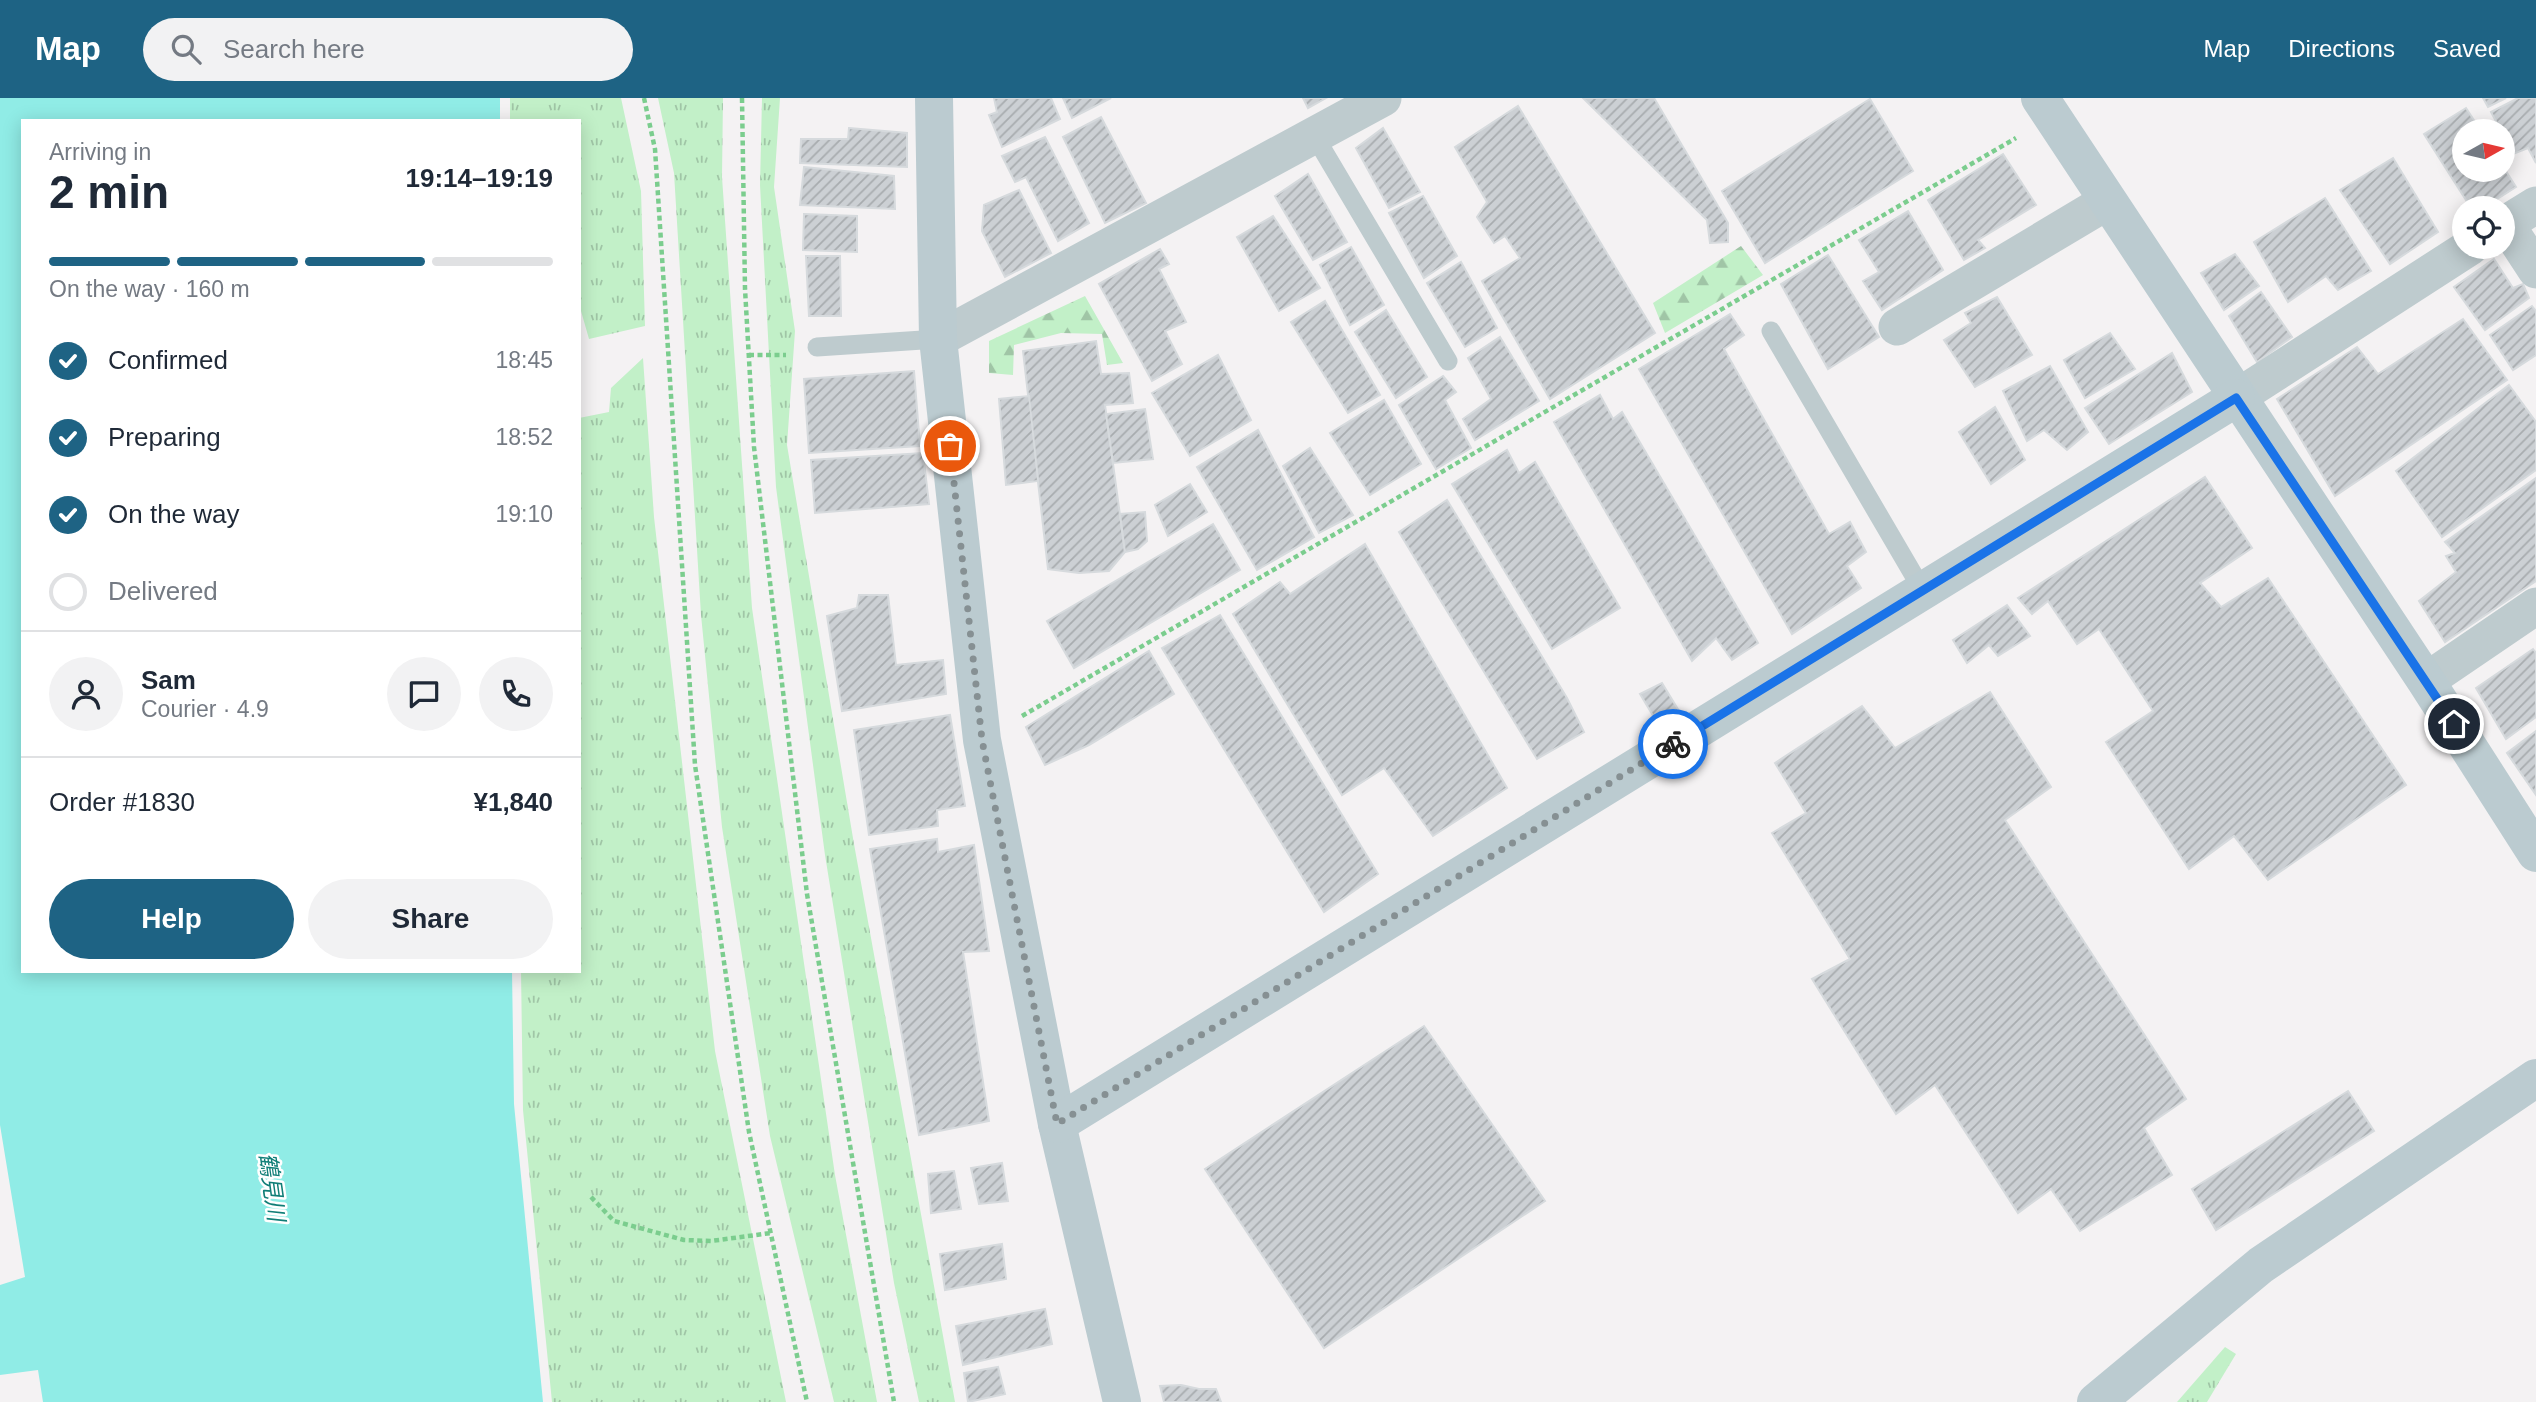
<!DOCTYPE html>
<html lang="en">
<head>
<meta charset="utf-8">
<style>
	body { margin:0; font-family:Arial,"Noto Sans JP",sans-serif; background:#f2f2f3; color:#1f2937; height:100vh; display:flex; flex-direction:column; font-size:26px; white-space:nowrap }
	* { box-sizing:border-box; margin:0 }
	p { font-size:23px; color:#747a83 }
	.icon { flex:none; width:38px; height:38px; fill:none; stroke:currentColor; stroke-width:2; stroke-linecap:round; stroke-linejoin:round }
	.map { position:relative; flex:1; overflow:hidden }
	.sheet { position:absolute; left:21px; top:21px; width:560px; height:854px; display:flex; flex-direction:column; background:#fff; border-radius:0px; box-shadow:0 4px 18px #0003 }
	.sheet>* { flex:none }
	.needle { width:46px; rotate:82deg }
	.controls { position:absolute; left:2452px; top:21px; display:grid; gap:14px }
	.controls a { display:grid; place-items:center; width:63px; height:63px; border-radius:50%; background:#fff; box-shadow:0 4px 18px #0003; font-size:35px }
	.pin { position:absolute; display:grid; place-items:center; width:60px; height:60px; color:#fff; margin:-30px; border:4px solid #fff; border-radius:50%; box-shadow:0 2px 7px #0007 }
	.courier { position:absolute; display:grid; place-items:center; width:70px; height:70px; margin:-35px; border:5px solid #1a73e8; border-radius:50%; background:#fff; color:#222; box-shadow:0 2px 9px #0007 }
	.summary em { font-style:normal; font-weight:700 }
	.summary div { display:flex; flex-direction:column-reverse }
	.summary { display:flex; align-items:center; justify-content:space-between; height:119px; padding:0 28px }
	h1 { font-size:46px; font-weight:700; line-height:52px }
	.bar { display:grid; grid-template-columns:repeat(4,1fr); gap:10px 7px; align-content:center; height:84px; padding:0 28px }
	.bar i { height:9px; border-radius:5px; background:#e0e1e3 }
	.bar .active { background:#1e6384 }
	.bar p { grid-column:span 4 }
	.line { display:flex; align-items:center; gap:18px; padding:0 28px; border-top:2px solid #e0e1e3 }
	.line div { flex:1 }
	.round { display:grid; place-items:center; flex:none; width:74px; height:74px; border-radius:37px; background:#f2f2f3 }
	ol { padding:0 28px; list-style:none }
	li { display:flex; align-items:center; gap:21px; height:77px }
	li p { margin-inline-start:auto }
	li .icon { padding:7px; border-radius:50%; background:#1e6384; color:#fff; stroke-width:4 }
	li:last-child { color:#747a83 }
	li i { width:38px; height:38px; border:4px solid #e0e1e3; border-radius:50% }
	.button { display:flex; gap:14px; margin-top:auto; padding:14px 28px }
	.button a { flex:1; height:80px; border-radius:42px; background:#1e6384; color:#fff; font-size:28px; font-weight:700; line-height:80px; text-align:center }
	.button a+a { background:#f2f2f3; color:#1f2937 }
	header { display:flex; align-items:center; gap:42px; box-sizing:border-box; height:98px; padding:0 35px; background:#1e6384; color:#fff }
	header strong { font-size:33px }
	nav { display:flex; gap:38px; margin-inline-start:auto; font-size:24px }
	.search { width:490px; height:63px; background:#f2f2f3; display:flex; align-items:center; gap:18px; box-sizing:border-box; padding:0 24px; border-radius:38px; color:#747a83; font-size:26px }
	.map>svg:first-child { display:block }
</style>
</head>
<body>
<header>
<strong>Map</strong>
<div class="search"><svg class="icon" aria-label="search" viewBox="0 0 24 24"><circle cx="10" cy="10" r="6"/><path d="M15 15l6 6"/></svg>Search here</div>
<nav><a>Map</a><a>Directions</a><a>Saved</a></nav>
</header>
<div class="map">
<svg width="2536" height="1304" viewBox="0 0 2536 1304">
	<defs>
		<pattern id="grass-tufts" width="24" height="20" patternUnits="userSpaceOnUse" patternTransform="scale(1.75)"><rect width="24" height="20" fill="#c2f0c8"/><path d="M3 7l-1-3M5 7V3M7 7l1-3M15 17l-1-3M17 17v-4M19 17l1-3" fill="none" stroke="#a0c5a6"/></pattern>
		<pattern id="forest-firs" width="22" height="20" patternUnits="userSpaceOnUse" patternTransform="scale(1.75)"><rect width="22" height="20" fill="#c2f0c8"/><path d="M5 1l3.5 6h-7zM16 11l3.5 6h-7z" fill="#a0c5a6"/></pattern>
		<pattern id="building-hatch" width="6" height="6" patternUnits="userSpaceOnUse" patternTransform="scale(1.75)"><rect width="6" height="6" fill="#ccd0d4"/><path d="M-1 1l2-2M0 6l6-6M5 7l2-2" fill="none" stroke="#a8acaf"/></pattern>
	</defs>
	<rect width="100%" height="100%" fill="#f4f2f3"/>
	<g fill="url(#grass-tufts)">
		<path d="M510,0H621L641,93L645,228L589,241L579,206V23H510Z"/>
		<path d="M658,0H723L722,79L752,510L835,1077L877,1304H834L770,1038L722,729L701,517L674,75Z"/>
		<path d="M762,0H780L774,89L795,233L787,347L854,746L955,1304H919L894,1185L825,757L776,389L760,87Z"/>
		<path d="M643,260L654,419L715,953L786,1304H552L523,1012L521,873H579V320L609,314L611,290Z"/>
		<path d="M2225,1249L2236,1256L2207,1304H2177Z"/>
	</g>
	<g fill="url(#forest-firs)">
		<path d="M1741,148L1763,177L1665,235L1653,205Z"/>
		<path d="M1085,198L1123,265L1107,267L1102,236L1061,235L1014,247L1013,277L989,275V243Z"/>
	</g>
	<path fill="#90ece6" d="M0,0H500V23H23V873H512L514,1006L543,1304H43L38,1272L0,1277V1187L25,1179L0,1027Z"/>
	<g fill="url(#building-hatch)" stroke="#d6dadd" stroke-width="2">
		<path d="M994,0H1051L1060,21L1002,49L989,17L997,14Z"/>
		<path d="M1063,0H1111L1072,20Z"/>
		<path d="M1303,0H1326L1308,10Z"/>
		<path d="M1583,0H1654L1728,125V144L1710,145L1707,122Z"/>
		<path d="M2483,0H2506L2488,9Z"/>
		<path d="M2518,0H2536V65L2528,50L2513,56L2491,14Z"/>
		<path d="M1870,1L1913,73L1765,165L1722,93Z"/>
		<path d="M1518,8L1655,235L1550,301L1482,183L1520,160L1505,138L1494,145L1477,119L1487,104L1455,49Z"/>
		<path d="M2466,10L2481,33H2464V72H2502V67L2516,89L2483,110H2471L2424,36Z"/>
		<path d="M1101,19L1146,105L1105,125L1063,39Z"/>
		<path d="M849,30L907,35V69L800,65L801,41H848Z"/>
		<path d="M1383,30L1420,94L1389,110L1356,50Z"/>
		<path d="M1045,39L1089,125L1058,143L1026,79L1015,84L1002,58Z"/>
		<path d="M2003,56L2036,107L1978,142L1985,150L1964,162L1928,102Z"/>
		<path d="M2393,60L2438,134L2390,166L2340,92Z"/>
		<path d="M804,69L894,78L895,111L800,107Z"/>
		<path d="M1308,76L1347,144L1313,162L1275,98Z"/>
		<path d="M1019,92L1051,155L1005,179L982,133L984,107Z"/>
		<path d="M1423,98L1457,158L1424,180L1389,115Z"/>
		<path d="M2325,100L2371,173L2338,192L2326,178L2288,204L2254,144Z"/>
		<path d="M1908,113L1943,172L1882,212L1863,183L1879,174L1859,142Z"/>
		<path d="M804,116L857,118V154L803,152Z"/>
		<path d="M1273,118L1320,190L1279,213L1237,139Z"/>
		<path d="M1351,149L1384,207L1350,227L1320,167Z"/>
		<path d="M1160,151L1169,166L1159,171L1186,224L1165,233L1182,266L1152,283L1099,186Z"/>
		<path d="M2235,156L2259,188L2224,212L2201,175Z"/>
		<path d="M1828,157L1879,239L1828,271L1781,186Z"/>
		<path d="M806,158H840L841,218H809Z"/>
		<path d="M2494,161L2513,190L2523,186L2529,200L2485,232L2454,189Z"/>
		<path d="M1461,164L1497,230L1465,249L1427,185Z"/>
		<path d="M2261,194L2292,239L2257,264L2229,218Z"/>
		<path d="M1997,199L2032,257L1975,289L1944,242L1971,225L1965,215Z"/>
		<path d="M1325,203L1380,297L1348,315L1291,224Z"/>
		<path d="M2532,208L2536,213V257L2513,272L2490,237Z"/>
		<path d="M1386,212L1427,279L1396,300L1355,234Z"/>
		<path d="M1730,216L1744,237L1724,251L1829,436L1850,424L1866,454L1847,468L1861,490L1792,536L1639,271Z"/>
		<path d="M2463,221L2507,282L2335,398L2277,301L2357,249L2378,276Z"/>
		<path d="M2110,235L2135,271L2085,300L2064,262Z"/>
		<path d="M1500,239L1539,303L1475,342L1463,321L1491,301L1468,260Z"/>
		<path d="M1096,243L1101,276L1129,275L1133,305L1105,307L1125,454L1109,473L1079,475L1048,471L1023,253Z"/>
		<path d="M2172,255L2192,294L2109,346L2085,310Z"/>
		<path d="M1218,257L1251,322L1190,358L1152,295Z"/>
		<path d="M2050,268L2088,334L2067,352L2044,332L2027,343L2003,293Z"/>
		<path d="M914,273L920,348L809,355L804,281Z"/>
		<path d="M1443,278L1456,294L1445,302L1471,350L1436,371L1399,307Z"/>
		<path d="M2509,287L2536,324V372L2442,439L2396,373Z"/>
		<path d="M1600,297L1613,321L1622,314L1758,545L1732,562L1716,540L1692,563L1554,324Z"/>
		<path d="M1029,298L1038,383L1006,387L999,301Z"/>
		<path d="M1384,302L1421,366L1370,397L1330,335Z"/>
		<path d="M1995,309L2025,362L1991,386L1959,334Z"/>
		<path d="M1145,311L1153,361L1113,365L1106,316Z"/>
		<path d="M1258,332L1314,439L1257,472L1197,369Z"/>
		<path d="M1310,350L1353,417L1319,435L1283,368Z"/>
		<path d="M1507,352L1519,375L1535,364L1620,510L1552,551L1452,386Z"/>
		<path d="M923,355L929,406L815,415L811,362Z"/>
		<path d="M2205,379L2252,450L2200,485L2221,509L2268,480L2406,687L2268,782L2234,738L2189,771L2106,644L2153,613L2099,531L2077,546L2048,503L2032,516L2018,500Z"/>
		<path d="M2536,380V483L2445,544L2419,503L2456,474L2446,458L2455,455L2445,444Z"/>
		<path d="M1190,386L1207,414L1168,438L1155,407Z"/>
		<path d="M1447,402L1567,600L1584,634L1537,661L1399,434Z"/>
		<path d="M1145,414L1147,443L1138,451L1125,454L1120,416Z"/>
		<path d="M1213,426L1240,472L1074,570L1047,523Z"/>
		<path d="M1365,446L1507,690L1433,738L1384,670L1342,697L1233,516L1280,484L1290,496Z"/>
		<path d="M859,497H888L896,567L943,562L946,596L842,613L827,518L857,510Z"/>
		<path d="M2007,507L2030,538L1998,558L1989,547L1967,565L1953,542Z"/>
		<path d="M1220,517L1378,776L1324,814L1162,550Z"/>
		<path d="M2533,551L2536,555V619L2506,641L2476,590Z"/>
		<path d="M1149,553L1174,596L1089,647L1045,667L1026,629Z"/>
		<path d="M1662,585L1679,613L1658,626L1640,596Z"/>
		<path d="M1990,594L2051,689L2005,722L2186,1001L2144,1030L2172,1077L2080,1133L2051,1091L2018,1115L1935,987L1896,1016L1812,881L1850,861L1772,735L1806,715L1775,665L1862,608L1895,650Z"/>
		<path d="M950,617L965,708L937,712L938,728L869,737L854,632Z"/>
		<path d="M2536,633V697L2507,655Z"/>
		<path d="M937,741L938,754L974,747L989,853L963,854L989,1023L919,1037L870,751Z"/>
		<path d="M1424,928L1545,1103L1324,1250L1205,1071Z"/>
		<path d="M2348,993L2374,1033L2216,1132L2192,1091Z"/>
		<path d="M1002,1065L1008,1103L979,1106L971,1070Z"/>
		<path d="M954,1073L961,1111L931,1115L928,1076Z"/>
		<path d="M1002,1146L1006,1181L945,1192L940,1156Z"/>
		<path d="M1045,1211L1052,1246L963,1267L956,1228Z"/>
		<path d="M998,1269L1005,1296L968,1304L964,1275Z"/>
		<path d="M1181,1287L1199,1291H1216L1221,1304H1164L1160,1288Z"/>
	</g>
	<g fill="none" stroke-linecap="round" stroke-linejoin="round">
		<g stroke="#7bcd8e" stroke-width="4.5" stroke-dasharray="5 3.5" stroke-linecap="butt">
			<path d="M644,0L655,51L695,667L749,1034L807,1304"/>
			<path d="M742,0L745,191L754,349L807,796L894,1304"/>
			<path d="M749,257H786"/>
			<path d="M1022,618L2016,40"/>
			<path d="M591,1099L614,1123L684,1142L711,1143L771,1135"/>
		</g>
		<g stroke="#becbce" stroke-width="19">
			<path d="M1314,37L1448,263"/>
			<path d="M1771,233L1923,493"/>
			<path d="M817,249L938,241"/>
		</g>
		<g stroke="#becbce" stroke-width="37">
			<path d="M2506,126L2536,172"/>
			<path d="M2502,128L2536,107"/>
			<path d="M1897,229L2108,103"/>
			<path d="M938,241L1383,0"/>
			<path d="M2236,300L2470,149"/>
			<path d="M2426,583L2536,508"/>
		</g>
		<g stroke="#bbcbd0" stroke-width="38">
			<path d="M934,0L938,241L982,642L1057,1026L1122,1304"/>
			<path d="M2040,0L2426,583L2536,755"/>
			<path d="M1057,1026L2236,300"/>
			<path d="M2096,1304L2261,1167L2536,980"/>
		</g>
	</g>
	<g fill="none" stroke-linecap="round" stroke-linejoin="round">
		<path stroke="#869093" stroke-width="7" stroke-dasharray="0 12.6" d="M950,348L982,642L1057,1026L1673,646"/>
		<path stroke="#1a73e8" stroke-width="9" d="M1673,646L2236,300L2454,626"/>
	</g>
	<g text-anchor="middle" stroke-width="5" stroke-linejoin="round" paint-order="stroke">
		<g font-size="23" font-style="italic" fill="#107e77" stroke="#fff">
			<text transform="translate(272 1089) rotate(82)" y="8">鶴見川</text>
		</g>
	</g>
</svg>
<div class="controls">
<a><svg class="needle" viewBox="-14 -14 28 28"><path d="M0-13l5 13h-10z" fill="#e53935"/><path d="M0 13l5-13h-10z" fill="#747a83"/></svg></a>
<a><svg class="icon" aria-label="locate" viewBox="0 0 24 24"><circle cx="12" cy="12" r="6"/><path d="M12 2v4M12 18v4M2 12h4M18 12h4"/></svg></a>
</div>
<div class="pin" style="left:950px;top:348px;background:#ea580c"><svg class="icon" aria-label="bag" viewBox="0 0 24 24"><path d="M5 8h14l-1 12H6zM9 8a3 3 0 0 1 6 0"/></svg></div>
<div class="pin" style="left:2454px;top:626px;background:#1f2937"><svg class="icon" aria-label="home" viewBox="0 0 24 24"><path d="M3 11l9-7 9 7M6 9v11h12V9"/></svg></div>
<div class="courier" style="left:1673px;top:646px"><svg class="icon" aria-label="bike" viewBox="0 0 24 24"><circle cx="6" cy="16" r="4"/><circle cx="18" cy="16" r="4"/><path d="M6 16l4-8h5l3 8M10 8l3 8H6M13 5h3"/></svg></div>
<section class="sheet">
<div class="summary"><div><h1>2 min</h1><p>Arriving in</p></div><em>19:14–19:19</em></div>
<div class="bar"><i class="active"></i><i class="active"></i><i class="active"></i><i></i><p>On the way · 160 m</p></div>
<ol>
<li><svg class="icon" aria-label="check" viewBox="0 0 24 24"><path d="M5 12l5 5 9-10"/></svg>Confirmed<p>18:45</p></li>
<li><svg class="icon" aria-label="check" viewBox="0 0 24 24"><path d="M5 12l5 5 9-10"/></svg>Preparing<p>18:52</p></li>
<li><svg class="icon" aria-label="check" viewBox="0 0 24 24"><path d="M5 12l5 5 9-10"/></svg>On the way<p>19:10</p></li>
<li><i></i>Delivered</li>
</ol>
<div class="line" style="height:126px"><a class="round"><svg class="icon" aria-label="person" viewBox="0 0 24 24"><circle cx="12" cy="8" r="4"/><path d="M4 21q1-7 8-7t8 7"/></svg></a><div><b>Sam</b><p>Courier · 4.9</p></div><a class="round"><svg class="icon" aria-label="chat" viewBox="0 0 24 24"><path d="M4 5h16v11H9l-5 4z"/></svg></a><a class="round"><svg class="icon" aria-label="phone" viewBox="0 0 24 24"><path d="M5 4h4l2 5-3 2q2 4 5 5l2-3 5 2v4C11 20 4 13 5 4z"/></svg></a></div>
<div class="line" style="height:91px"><div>Order #1830</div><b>¥1,840</b></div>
<div class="button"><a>Help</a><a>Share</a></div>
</section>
</div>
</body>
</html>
